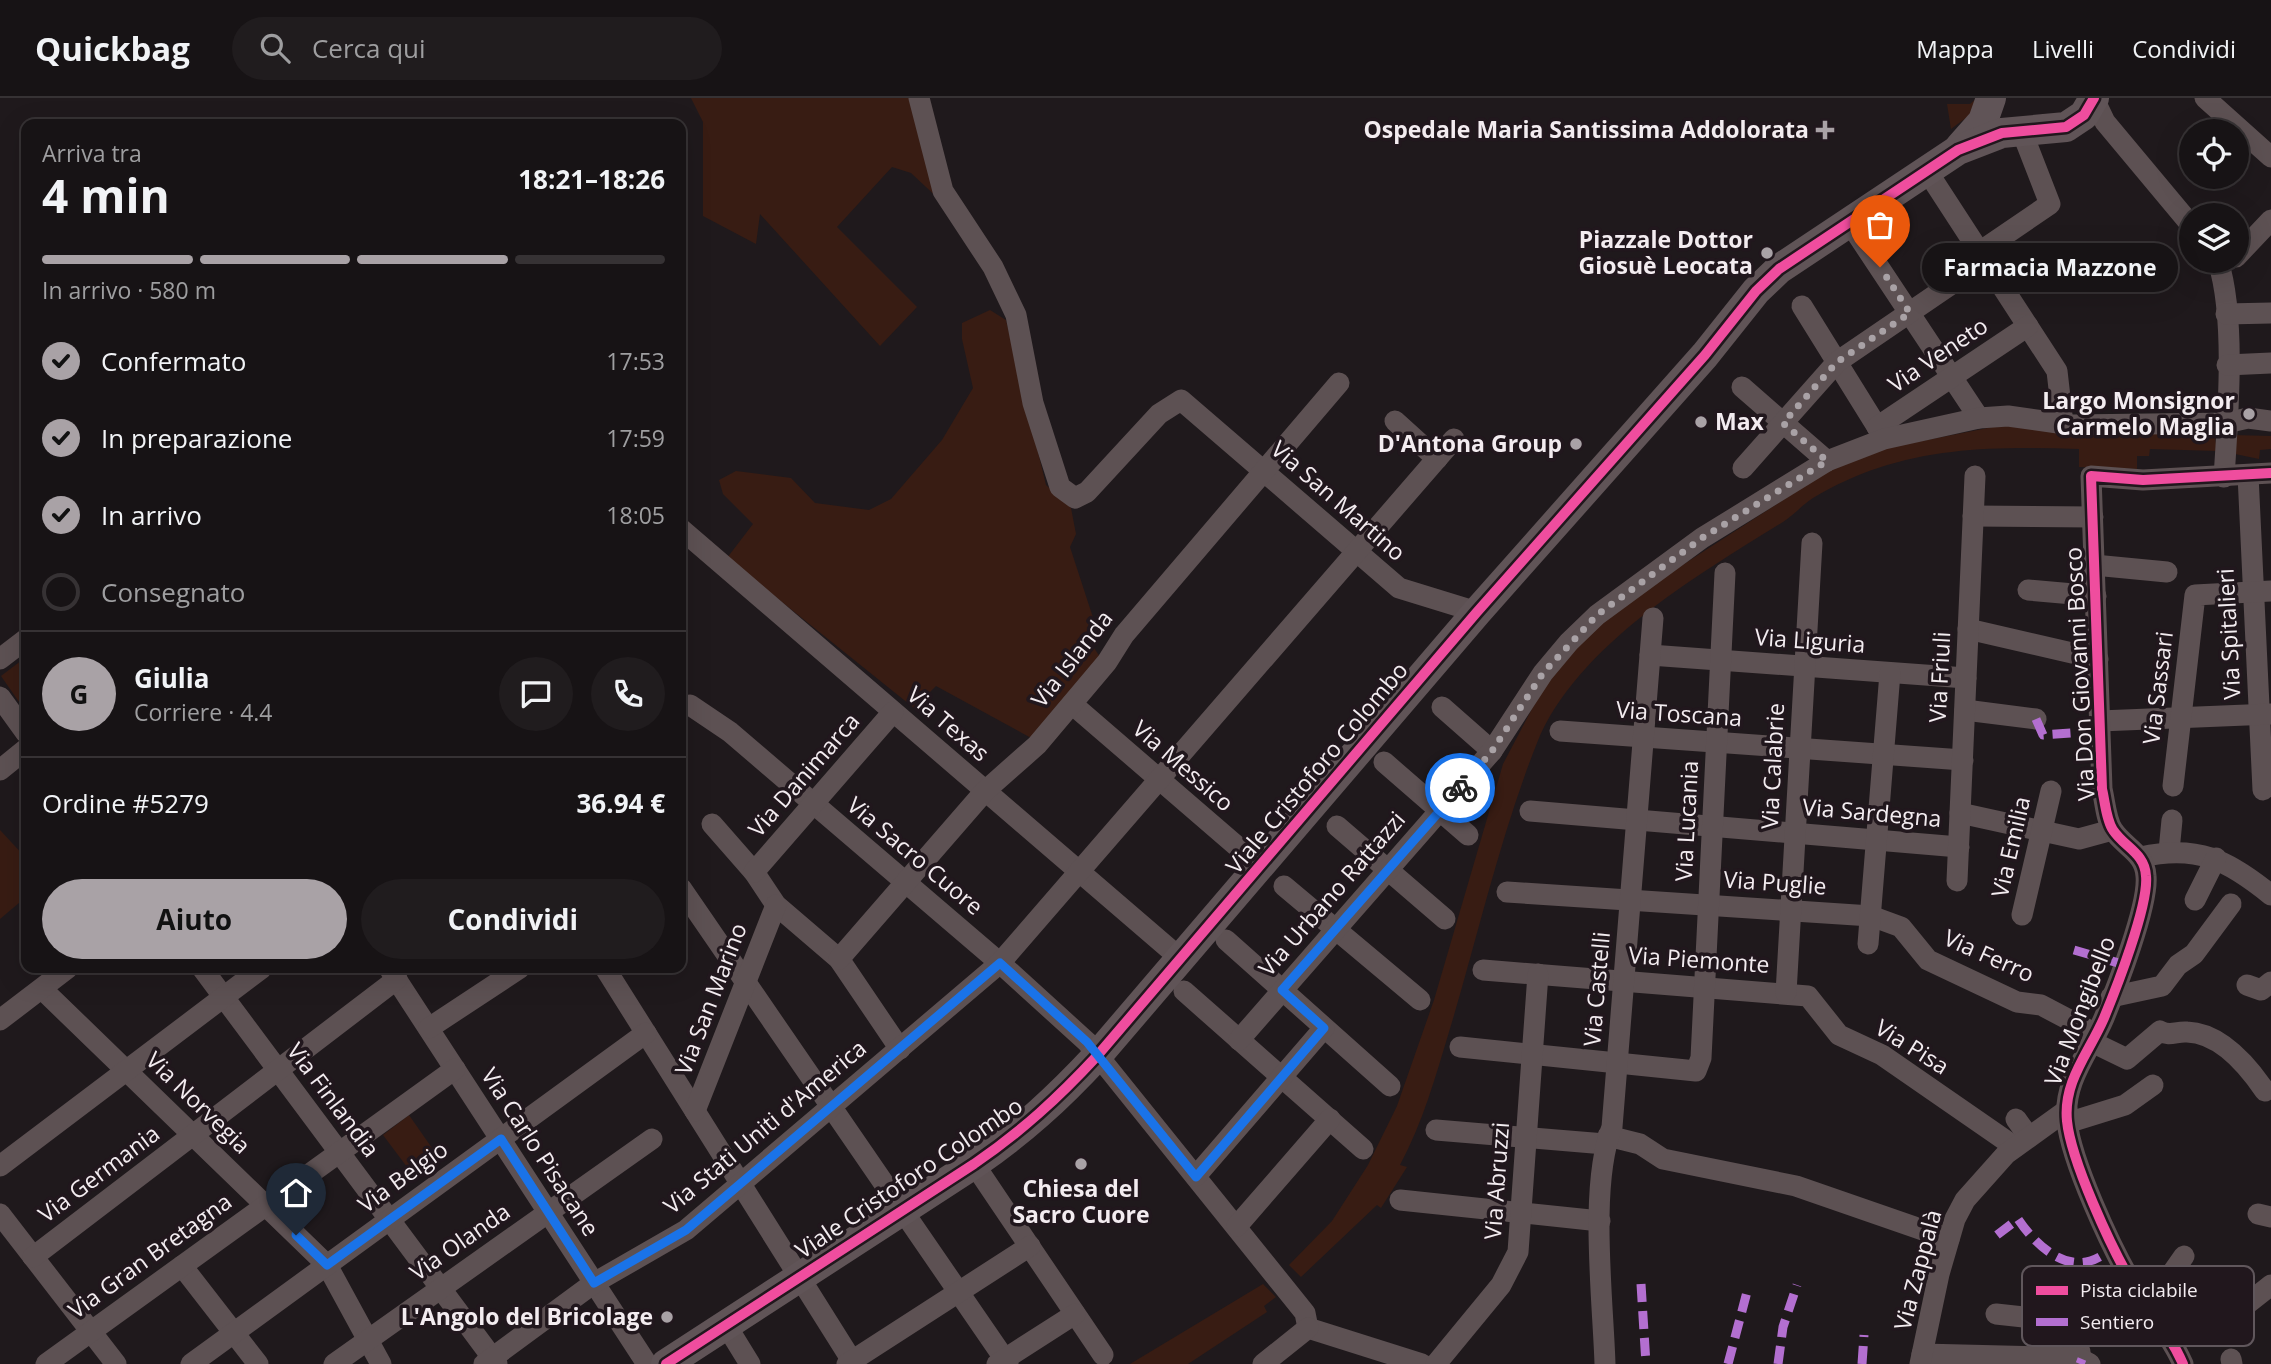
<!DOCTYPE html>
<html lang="it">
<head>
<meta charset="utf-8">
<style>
	body { margin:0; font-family:"Open Sans",sans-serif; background:#201c1e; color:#f1f3f6; height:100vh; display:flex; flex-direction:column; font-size:26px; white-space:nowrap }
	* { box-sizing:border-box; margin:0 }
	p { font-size:23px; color:#9e9ea0 }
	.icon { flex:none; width:38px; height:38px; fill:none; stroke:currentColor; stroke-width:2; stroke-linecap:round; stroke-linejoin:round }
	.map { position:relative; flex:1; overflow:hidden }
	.drawer { position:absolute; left:21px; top:21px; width:665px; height:854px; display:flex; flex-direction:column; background:#171315; border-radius:14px; box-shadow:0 7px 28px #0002,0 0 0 2px #363234 }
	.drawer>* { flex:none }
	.buttons { position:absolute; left:2179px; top:21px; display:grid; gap:14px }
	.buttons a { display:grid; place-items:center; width:70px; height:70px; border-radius:50%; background:#171315; box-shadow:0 7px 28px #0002,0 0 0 2px #363234; font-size:35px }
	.pin { position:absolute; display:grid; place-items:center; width:60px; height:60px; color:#fff; margin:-72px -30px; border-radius:50% 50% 50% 0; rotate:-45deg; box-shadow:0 0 7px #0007 }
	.pin .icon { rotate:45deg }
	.courier { position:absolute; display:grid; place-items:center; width:70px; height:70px; margin:-35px; border:5px solid #1a73e8; border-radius:50%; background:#fff; color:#222; box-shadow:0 2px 9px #0007 }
	.bubble { position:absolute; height:49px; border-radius:24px; background:#171315; box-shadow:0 7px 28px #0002,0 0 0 2px #363234; font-size:23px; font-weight:700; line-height:49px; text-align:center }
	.summary em { font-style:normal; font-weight:700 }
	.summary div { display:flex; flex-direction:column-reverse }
	.summary { display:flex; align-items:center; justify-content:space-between; height:119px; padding:0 21px }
	h1 { font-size:46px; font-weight:700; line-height:52px }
	.bar { display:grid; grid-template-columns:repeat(4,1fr); gap:10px 7px; align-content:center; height:84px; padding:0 21px }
	.bar i { height:9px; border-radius:5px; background:#363234 }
	.bar .active { background:#a9a2a6 }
	.bar p { grid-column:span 4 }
	.line { display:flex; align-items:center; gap:18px; padding:0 21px; border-top:2px solid #363234 }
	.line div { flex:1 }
	.round { display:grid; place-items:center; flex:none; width:74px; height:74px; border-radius:37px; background:#201c1e }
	ol { padding:0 21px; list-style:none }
	li { display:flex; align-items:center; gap:21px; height:77px }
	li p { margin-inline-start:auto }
	li .icon { padding:7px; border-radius:50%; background:#a9a2a6; color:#111; stroke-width:4 }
	li:last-child { color:#9e9ea0 }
	li i { width:38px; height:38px; border:4px solid #363234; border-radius:50% }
	.cta { display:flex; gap:14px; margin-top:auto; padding:14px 21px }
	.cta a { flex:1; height:80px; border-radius:42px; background:#a9a2a6; color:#111; font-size:28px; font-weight:700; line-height:80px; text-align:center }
	.cta a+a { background:#201c1e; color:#f1f3f6 }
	header { display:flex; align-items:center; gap:42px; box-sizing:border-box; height:98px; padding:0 35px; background:#171315; border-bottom:2px solid #363234 }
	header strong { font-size:33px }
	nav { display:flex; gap:38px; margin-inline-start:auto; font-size:24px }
	.search { width:490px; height:63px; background:#201c1e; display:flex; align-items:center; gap:18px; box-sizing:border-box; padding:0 24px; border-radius:38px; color:#9e9ea0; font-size:26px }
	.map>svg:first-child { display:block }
</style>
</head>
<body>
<header>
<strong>Quickbag</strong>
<div class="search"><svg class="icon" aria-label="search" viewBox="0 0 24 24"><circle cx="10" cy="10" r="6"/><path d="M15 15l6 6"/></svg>Cerca qui</div>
<nav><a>Mappa</a><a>Livelli</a><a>Condividi</a></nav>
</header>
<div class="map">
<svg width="2271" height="1266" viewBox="0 0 2271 1266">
	<rect width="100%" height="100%" fill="#1f191c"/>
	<g fill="#381c13">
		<path d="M691,0H913L957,118L911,75L892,69L837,129L917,209L880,248L760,116L756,146L703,118V24Z"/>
		<path d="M1977,0L1974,14L1951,31L1947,6H1970Z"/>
		<path d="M990,212L1006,222L1046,387L1071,410L1076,436L1070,449L1100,541L1092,547L1100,559L1033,641L936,588L914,610L727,460L753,426L723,396L719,382L736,373L791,380L815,405L869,412L891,401L942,342L973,290L962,241V225Z"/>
		<path d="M2008,326L2106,335L2206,337L2207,332H2214L2217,353L2150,351L2149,358H2137V371L2079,369V351C2010,349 1945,348 1878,370C1856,377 1833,388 1813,400C1802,407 1794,417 1783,424C1698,477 1577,547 1537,645C1500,738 1478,838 1449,934C1435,980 1423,1024 1400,1067L1407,1069L1381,1110L1377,1107L1301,1179L1289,1167L1332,1123L1368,1067L1397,1008L1434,902L1503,666L1546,584L1582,542L1633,499L1825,375L1881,351Z"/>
		<path d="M2232,337L2271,338V351L2260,352L2259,361L2235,356Z"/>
		<path d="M26,559V614L1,578Z"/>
		<path d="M0,732L26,760V799L0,821Z"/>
		<path d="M409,1017L432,1050L407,1069L383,1037Z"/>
		<path d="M1263,1186L1276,1199L1264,1208L1267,1214L1188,1266H1130Z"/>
	</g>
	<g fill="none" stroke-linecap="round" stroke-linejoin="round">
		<g stroke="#5d5153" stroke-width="21">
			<path d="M919,0L943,93L993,169L1016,217L1033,305L1060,389L1075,400L1087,394L1159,316L1181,302L1399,490L1477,514"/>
			<path d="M2205,0L2271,59"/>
			<path d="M2094,1L2105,24L2191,127"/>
			<path d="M1927,73L2057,273L2063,326"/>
			<path d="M1849,124L1979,320"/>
			<path d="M2236,159L2271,122"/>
			<path d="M2218,163C2236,220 2228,318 2224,379"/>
			<path d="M1802,208L1884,340"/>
			<path d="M2226,216L2271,215"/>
			<path d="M2227,267L2271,265"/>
			<path d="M1742,289L1827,363"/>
			<path d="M1395,323L1437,361"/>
			<path d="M1877,329L2028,228"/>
			<path d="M1743,370L1837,264L1975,170L1987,149L2050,106L2022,34"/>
			<path d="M2248,377L2263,692"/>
			<path d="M1973,418L2093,419"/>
			<path d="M681,431L1181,861"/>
			<path d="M2094,467L2167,474"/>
			<path d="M2028,492L2096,498"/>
			<path d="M1968,531L2098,561"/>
			<path d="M1650,557L1966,580"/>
			<path d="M0,561L26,541"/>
			<path d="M0,599L26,635"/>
			<path d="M1072,606L1261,769"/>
			<path d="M690,607L730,634L1000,865L1087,944L1305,1215L1308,1230"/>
			<path d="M1442,609L1492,653"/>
			<path d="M1965,612L2036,621"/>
			<path d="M2100,623L2271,616"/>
			<path d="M1560,633L1963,662"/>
			<path d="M1384,664L1468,737"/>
			<path d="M0,672L26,651"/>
			<path d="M2173,688L2195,497L2271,493"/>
			<path d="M1530,713L1959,749"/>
			<path d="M1960,715L2079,741L2112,732"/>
			<path d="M712,726L754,774L776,807L839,861L900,951"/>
			<path d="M1337,728L1445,821"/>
			<path d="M2169,753L2172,722"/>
			<path d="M2141,759C2197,746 2228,762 2271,797"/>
			<path d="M754,774L893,614"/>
			<path d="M1957,783L1975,378"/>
			<path d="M1284,788L1420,902"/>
			<path d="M681,790L1008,1266"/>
			<path d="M1507,794L1871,818L1901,829L1928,862L2017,904L2041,907L2096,936"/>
			<path d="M2195,802L2216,760"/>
			<path d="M2022,817L2051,693"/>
			<path d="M1226,842L1390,988"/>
			<path d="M1868,846L1890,575"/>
			<path d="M839,861L985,693L1037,647L1107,564L1124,537L1339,285"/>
			<path d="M202,870L497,1266"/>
			<path d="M389,870L647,1266"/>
			<path d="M605,870L854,1266"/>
			<path d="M1483,872L1808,898L1839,937L1882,957L2015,1049"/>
			<path d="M2247,887L2261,892L2271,884"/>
			<path d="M42,891L327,1167L381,1266"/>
			<path d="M1184,893L1363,1051"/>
			<path d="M1786,895L1812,445"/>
			<path d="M2111,899L2162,888L2178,867L2194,856L2231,806"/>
			<path d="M0,922L68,870"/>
			<path d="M429,930L520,870"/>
			<path d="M1239,942L1492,653L1543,575L1569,544L1597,517L1702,440L1827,363L1884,341L1979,320L2008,318L2072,327L2226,325L2248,320L2271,323"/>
			<path d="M2092,944L2127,961L2160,933C2170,939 2176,933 2187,934C2220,935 2248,968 2265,993"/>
			<path d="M1460,949L1696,973L1701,960L1725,475"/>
			<path d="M695,1013L776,807"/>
			<path d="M2016,1021L2029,1039"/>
			<path d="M2067,1025L2125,1007L2153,987"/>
			<path d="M1436,1032L1605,1046"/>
			<path d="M1608,1038L1640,1046L1663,1061L1796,1088L1949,1141"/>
			<path d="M974,1066L1103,1257"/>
			<path d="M0,1068L262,870"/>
			<path d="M1196,1078L1324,930"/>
			<path d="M1400,1102L1600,1123"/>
			<path d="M0,1116L116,1266"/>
			<path d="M2258,1116L2271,1119"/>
			<path d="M1237,1128L1330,1021"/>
			<path d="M33,1159L397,881"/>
			<path d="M182,1168L258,1266"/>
			<path d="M2149,1208L2184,1158"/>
			<path d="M1996,1216L2033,1220L2080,1254L2079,1260"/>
			<path d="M726,1227L750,1266"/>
			<path d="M2162,1227L2202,1210L2247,1206L2271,1187"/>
			<path d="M1308,1230L1422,1266"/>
			<path d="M1922,1256L2079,1260L2090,1266"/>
			<path d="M2231,1261L2232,1266"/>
			<path d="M46,1266L455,971"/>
			<path d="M191,1266L646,935"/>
			<path d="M334,1266L652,1041"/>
			<path d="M484,1266L594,1185L686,1132L1000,865L1454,341"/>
			<path d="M847,1266L1030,1148"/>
			<path d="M997,1266L1075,1216"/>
			<path d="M1263,1266L1308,1230"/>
			<path d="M1436,1266L1501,1187L1518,1154L1538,876"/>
			<path d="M1605,1266C1603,1202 1589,1087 1612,1029L1653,520"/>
			<path d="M1920,1266L1939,1176L1955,1121L1965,1102L2006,1056L2067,1012"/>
			<path d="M2183,1266C2170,1236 2149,1213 2132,1185C2111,1149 2071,1063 2067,1023C2063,983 2089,955 2104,920C2116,891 2149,807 2146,778C2145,755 2124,749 2113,732C2106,722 2105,703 2102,691L2091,378L2143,382L2271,375"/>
		</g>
		<g stroke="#605457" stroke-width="30">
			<path d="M1960,49L1983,23L1991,0"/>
			<path d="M666,1266L974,1066C1022,1033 1058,1000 1097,958L1477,514L1705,257L1756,193L1779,171L1958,52L2002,35L2066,29L2084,17L2094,0"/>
		</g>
		<g stroke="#b36fd0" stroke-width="9" stroke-dasharray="18 9" stroke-linecap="butt">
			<path d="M2036,621L2043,637L2100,633"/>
			<path d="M2074,852L2122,866"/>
			<path d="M1997,1137L2018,1121C2032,1142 2060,1172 2090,1163C2098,1161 2107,1154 2115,1150"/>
			<path d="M1641,1186L1646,1266"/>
			<path d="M2095,1226L2133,1185"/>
			<path d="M1728,1266L1748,1190"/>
			<path d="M1778,1266L1783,1229L1797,1187"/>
			<path d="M1862,1266L1864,1237"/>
			<path d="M2080,1266L2082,1261"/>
		</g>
		<defs>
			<g id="cycleway">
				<path d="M666,1266L974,1066C1022,1033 1058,1000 1097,958L1477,514L1705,257L1756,193L1779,171L1958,52L2002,35L2066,29L2084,17L2094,0"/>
				<path d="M2183,1266C2170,1236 2149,1213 2132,1185C2111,1149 2071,1063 2067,1023C2063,983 2089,955 2104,920C2116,891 2149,807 2146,778C2145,755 2124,749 2113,732C2106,722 2105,703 2102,691L2091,378L2143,382L2271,375"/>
			</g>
		</defs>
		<use href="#cycleway" stroke="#21171d" stroke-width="15"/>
		<use href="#cycleway" stroke="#ef4d9e" stroke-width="10"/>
	</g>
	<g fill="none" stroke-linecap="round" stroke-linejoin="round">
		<path stroke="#a9a2a6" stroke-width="7" stroke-dasharray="0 12.6" d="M1460,690L1492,653L1543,575L1597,517L1702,440L1827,363L1783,325L1837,264L1910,215L1880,169"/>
		<path stroke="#1a73e8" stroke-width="9" d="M296,1137L327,1167L501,1041L594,1185L686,1132L1000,865L1087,944L1196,1079L1324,930L1282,892L1460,690"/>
	</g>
	<g fill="#a9a2a6" stroke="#21171d" stroke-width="2.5">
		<path d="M1821.5 21.5h7v7h7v7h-7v7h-7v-7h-7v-7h7z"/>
		<circle cx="1767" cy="155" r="7"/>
		<circle cx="2249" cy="316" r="7"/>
		<circle cx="1701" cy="324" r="7"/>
		<circle cx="1576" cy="346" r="7"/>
		<circle cx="1081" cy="1066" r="7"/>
		<circle cx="667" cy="1219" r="7"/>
	</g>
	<g text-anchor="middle" stroke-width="7" stroke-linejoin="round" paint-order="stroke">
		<g font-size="23" font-weight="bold" fill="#f3ecf0" stroke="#21171d" text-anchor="end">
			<text x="1809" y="40">Ospedale Maria Santissima Addolorata</text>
			<text x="1753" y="150">Piazzale Dottor<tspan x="1753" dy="26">Giosuè Leocata</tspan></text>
			<text x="2235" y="311">Largo Monsignor<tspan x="2235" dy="26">Carmelo Maglia</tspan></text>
			<text x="1715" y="332" text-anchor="start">Max</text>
			<text x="1562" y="354">D'Antona Group</text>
			<text x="1081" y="1099" text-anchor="middle">Chiesa del<tspan x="1081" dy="26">Sacro Cuore</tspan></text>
			<text x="653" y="1227">L'Angolo del Bricolage</text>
		</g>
		<g font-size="23" fill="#f3ecf0" stroke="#21171d">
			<text transform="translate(1938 257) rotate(-34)" y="8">Via Veneto</text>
			<text transform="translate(1338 403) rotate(41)" y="8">Via San Martino</text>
			<text transform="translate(2229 536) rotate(-93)" y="8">Via Spitalieri</text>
			<text transform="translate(1810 543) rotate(4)" y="8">Via Liguria</text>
			<text transform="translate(1072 561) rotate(-52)" y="8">Via Islanda</text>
			<text transform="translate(2080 576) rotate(-93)" y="8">Via Don Giovanni Bosco</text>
			<text transform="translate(1940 579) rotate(-87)" y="8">Via Friuli</text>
			<text transform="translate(2158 590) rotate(-83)" y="8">Via Sassari</text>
			<text transform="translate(1679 616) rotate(4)" y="8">Via Toscana</text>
			<text transform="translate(948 626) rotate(41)" y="8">Via Texas</text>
			<text transform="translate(1183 668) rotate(41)" y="8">Via Messico</text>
			<text transform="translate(1773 668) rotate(-87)" y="8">Via Calabrie</text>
			<text transform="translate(1317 670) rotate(-50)" y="8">Viale Cristoforo Colombo</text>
			<text transform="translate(804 677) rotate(-49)" y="8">Via Danimarca</text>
			<text transform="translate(1872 715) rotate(5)" y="8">Via Sardegna</text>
			<text transform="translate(1687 723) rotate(-87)" y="8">Via Lucania</text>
			<text transform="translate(2011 749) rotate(-77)" y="8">Via Emilia</text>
			<text transform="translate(915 758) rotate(40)" y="8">Via Sacro Cuore</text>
			<text transform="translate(1775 785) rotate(4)" y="8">Via Puglie</text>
			<text transform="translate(1332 796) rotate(-49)" y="8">Via Urbano Rattazzi</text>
			<text transform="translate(1989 858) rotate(24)" y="8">Via Ferro</text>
			<text transform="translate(1699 862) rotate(4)" y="8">Via Piemonte</text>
			<text transform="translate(1597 891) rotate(-85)" y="8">Via Castelli</text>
			<text transform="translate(711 901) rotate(-69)" y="8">Via San Marino</text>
			<text transform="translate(2080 913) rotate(-69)" y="8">Via Mongibello</text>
			<text transform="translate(1912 949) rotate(32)" y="8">Via Pisa</text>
			<text transform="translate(333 1002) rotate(53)" y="8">Via Finlandia</text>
			<text transform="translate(198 1005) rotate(44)" y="8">Via Norvegia</text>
			<text transform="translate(765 1029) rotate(-40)" y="8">Via Stati Uniti d'America</text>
			<text transform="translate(540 1054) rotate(57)" y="8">Via Carlo Pisacane</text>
			<text transform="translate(99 1076) rotate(-37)" y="8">Via Germania</text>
			<text transform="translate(403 1079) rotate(-36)" y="8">Via Belgio</text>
			<text transform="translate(909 1080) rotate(-34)" y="8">Viale Cristoforo Colombo</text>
			<text transform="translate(1497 1083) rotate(-86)" y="8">Via Abruzzi</text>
			<text transform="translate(460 1144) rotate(-35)" y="8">Via Olanda</text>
			<text transform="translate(150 1158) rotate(-36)" y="8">Via Gran Bretagna</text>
			<text transform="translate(1918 1172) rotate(-75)" y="8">Via Zappalà</text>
		</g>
	</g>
	<rect x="2022" y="1168" width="232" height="80" rx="10" fill="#21171d" stroke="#60575c" stroke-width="2"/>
	<rect x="2036" y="1188" width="32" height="9" fill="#ef4d9e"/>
	<rect x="2036" y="1220" width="32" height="8" fill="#b36fd0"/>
	<g font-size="19" fill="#f3ecf0">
		<text x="2080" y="1199">Pista ciclabile</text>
		<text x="2080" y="1231">Sentiero</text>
	</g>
</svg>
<div class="buttons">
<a><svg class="icon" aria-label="locate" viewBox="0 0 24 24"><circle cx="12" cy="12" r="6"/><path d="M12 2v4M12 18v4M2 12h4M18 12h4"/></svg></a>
<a><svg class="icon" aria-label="layers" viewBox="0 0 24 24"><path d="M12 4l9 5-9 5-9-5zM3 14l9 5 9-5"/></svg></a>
</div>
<div class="pin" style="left:1880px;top:169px;background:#ea580c"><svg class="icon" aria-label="bag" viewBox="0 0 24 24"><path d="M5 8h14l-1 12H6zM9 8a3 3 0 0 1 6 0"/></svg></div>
<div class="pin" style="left:296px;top:1137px;background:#1f2937"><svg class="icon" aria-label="home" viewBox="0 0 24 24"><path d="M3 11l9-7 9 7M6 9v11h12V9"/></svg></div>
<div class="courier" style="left:1460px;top:690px"><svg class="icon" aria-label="bike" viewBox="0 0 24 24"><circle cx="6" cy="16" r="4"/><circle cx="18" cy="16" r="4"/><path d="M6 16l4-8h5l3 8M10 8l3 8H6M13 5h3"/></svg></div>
<div class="bubble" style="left:1922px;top:145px;width:256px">Farmacia Mazzone</div>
<section class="drawer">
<div class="summary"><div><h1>4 min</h1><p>Arriva tra</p></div><em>18:21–18:26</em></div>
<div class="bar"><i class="active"></i><i class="active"></i><i class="active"></i><i></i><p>In arrivo · 580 m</p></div>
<ol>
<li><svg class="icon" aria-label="check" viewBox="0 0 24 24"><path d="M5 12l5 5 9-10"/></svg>Confermato<p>17:53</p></li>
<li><svg class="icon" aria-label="check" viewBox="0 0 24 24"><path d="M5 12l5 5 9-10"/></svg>In preparazione<p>17:59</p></li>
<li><svg class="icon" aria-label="check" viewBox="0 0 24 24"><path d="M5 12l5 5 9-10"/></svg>In arrivo<p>18:05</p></li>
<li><i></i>Consegnato</li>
</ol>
<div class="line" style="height:126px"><b class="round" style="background:#a9a2a6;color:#111">G</b><div><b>Giulia</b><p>Corriere · 4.4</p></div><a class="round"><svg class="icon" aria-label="chat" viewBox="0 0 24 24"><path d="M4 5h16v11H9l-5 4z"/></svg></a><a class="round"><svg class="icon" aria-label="phone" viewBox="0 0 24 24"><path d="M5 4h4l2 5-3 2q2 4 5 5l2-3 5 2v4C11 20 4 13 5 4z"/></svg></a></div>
<div class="line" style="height:91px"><div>Ordine #5279</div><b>36.94 €</b></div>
<div class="cta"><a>Aiuto</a><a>Condividi</a></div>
</section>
</div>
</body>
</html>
